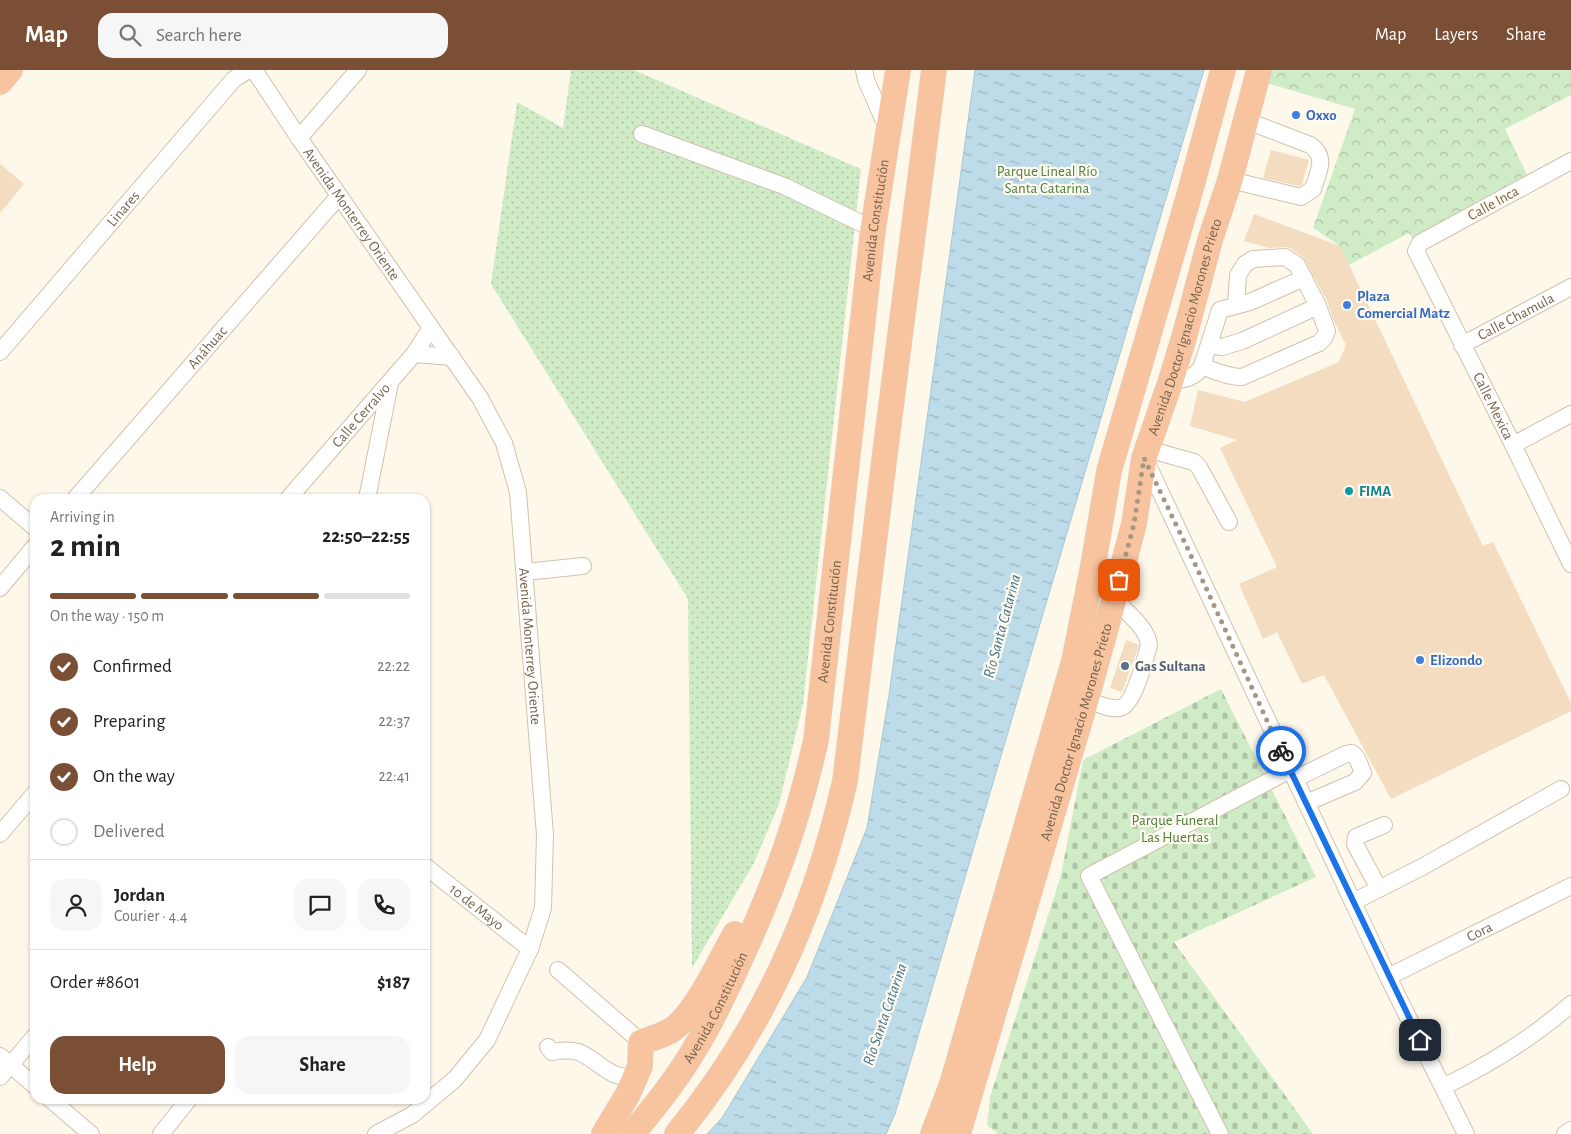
<!DOCTYPE html>
<html lang="en">
<head>
<meta charset="utf-8">
<style>
	body { margin:0; font-family:"Alegreya Sans",sans-serif; background:#f6f6f6; color:#222; height:100vh; display:flex; flex-direction:column; font-size:19px; white-space:nowrap }
	* { box-sizing:border-box; margin:0 }
	p { font-size:16px; color:#767676 }
	.icon { flex:none; width:28px; height:28px; fill:none; stroke:currentColor; stroke-width:2; stroke-linecap:round; stroke-linejoin:round }
	.map { position:relative; flex:1; overflow:hidden }
	.sheet { position:absolute; left:30px; top:424px; width:400px; height:610px; display:flex; flex-direction:column; background:#fff; border-radius:15px; box-shadow:0 1px 4px #0004 }
	.sheet>* { flex:none }
	.pin { position:absolute; display:grid; place-items:center; width:42px; height:42px; color:#fff; margin:-21px; border-radius:10px; box-shadow:0 2px 8px #0006 }
	.courier { position:absolute; display:grid; place-items:center; width:50px; height:50px; margin:-25px; border:4px solid #1a73e8; border-radius:50%; background:#fff; color:#222; box-shadow:0 1px 6px #0007 }
	.headline em { font-style:normal; font-weight:700 }
	.headline div { display:flex; flex-direction:column-reverse }
	.headline { display:flex; align-items:center; justify-content:space-between; height:85px; padding:0 20px }
	h1 { font-size:32px; font-weight:700; line-height:38px }
	.bar { display:grid; grid-template-columns:repeat(4,1fr); gap:8px 5px; align-content:center; height:60px; padding:0 20px }
	.bar i { height:6px; border-radius:4px; background:#e0e0e0 }
	.bar .current { background:#7b4f35 }
	.bar p { grid-column:span 4 }
	.line { display:flex; align-items:center; gap:12px; padding:0 20px; border-top:1px solid #e0e0e0 }
	.line div { flex:1 }
	.round { display:grid; place-items:center; flex:none; width:52px; height:52px; border-radius:15px; background:#f6f6f6 }
	ol { padding:0 20px; list-style:none }
	li { display:flex; align-items:center; gap:15px; height:55px }
	li p { margin-inline-start:auto }
	li .icon { padding:5px; border-radius:50%; background:#7b4f35; color:#fff; stroke-width:4 }
	li:last-child { color:#767676 }
	li i { width:28px; height:28px; border:2px solid #e0e0e0; border-radius:50% }
	.cta { display:flex; gap:10px; margin-top:auto; padding:10px 20px }
	.cta a { flex:1; height:58px; border-radius:15px; background:#7b4f35; color:#fff; font-size:20px; font-weight:700; line-height:58px; text-align:center }
	.cta a+a { background:#f6f6f6; color:#222 }
	header { display:flex; align-items:center; gap:30px; box-sizing:border-box; height:70px; padding:0 25px; background:#7b4f35; color:#fff }
	header strong { font-size:24px }
	nav { display:flex; gap:28px; margin-inline-start:auto; font-size:18px }
	.search { width:350px; height:45px; background:#f6f6f6; display:flex; align-items:center; gap:12px; box-sizing:border-box; padding:0 18px; border-radius:15px; color:#767676; font-size:19px }
	.map>svg:first-child { display:block }
</style>
</head>
<body>
<header>
<strong>Map</strong>
<div class="search"><svg class="icon" aria-label="search" viewBox="0 0 24 24"><circle cx="10" cy="10" r="6"/><path d="M15 15l6 6"/></svg>Search here</div>
<nav><a>Map</a><a>Layers</a><a>Share</a></nav>
</header>
<div class="map">
<svg width="1571" height="1064" viewBox="0 0 1571 1064">
	<defs>
		<pattern id="grass-dots" width="8" height="8" patternUnits="userSpaceOnUse" patternTransform="scale(1.25)"><rect width="8" height="8" fill="#d0ecc7"/><path d="M2 2h.1M6 6h.1" fill="none" stroke="#aec3a4" stroke-width="1.8" stroke-linecap="round"/></pattern>
		<pattern id="forest-crowns" width="20" height="18" patternUnits="userSpaceOnUse" patternTransform="scale(1.25)"><rect width="20" height="18" fill="#d0ecc7"/><path d="M2 6a3 3 0 1 1 6 0M12 15a3 3 0 1 1 6 0" fill="none" stroke="#aec3a4"/></pattern>
		<pattern id="cemetery-stones" width="16" height="16" patternUnits="userSpaceOnUse" patternTransform="scale(1.25)"><rect width="16" height="16" fill="#d0ecc7"/><path d="M2 7V4a2 2 0 0 1 4 0v3zM10 15v-3a2 2 0 0 1 4 0v3z" fill="#aec3a4"/></pattern>
		<pattern id="water-ripples" width="26" height="14" patternUnits="userSpaceOnUse" patternTransform="scale(1.25)"><rect width="26" height="14" fill="#bddbe8"/><path d="M2 4q2-2 4 0t4 0M15 11q2-2 4 0t4 0" fill="none" stroke="#9eb5be"/></pattern>
	</defs>
	<rect width="100%" height="100%" fill="#fdf8e9"/>
	<path fill="url(#grass-dots)" d="M571,0H634L861,99L803,634L779,734L754,793L692,898L688,529L491,214L517,32L563,58Z"/>
	<path fill="url(#forest-crowns)" d="M1259,0H1571V25L1505,59L1531,113L1417,178L1409,163L1349,195L1340,176L1313,158L1355,39L1256,10Z"/>
	<path fill="url(#cemetery-stones)" d="M1221,619L1316,807L1174,872L1313,1064H998L987,1055L990,1027L1061,805L1083,690Z"/>
	<path fill="url(#water-ripples)" stroke="#a3c9da" d="M975,0H1204L895,1044L886,1064H707L722,1048L807,907L867,758L889,625Z"/>
	<g fill="#f3dcc0">
		<path d="M1271,80L1309,90L1302,114L1299,116L1263,108Z"/>
		<path d="M0,94L24,114L0,143Z"/>
		<path d="M1254,144L1340,176L1483,476L1493,472L1571,633V641L1391,729L1324,605L1302,614L1277,562L1263,569L1239,514L1277,497L1220,378L1237,370L1190,356L1198,320L1245,332L1339,292L1346,275L1333,249L1327,231L1303,187L1290,178L1284,177L1269,178L1244,171Z"/>
		<path d="M1126,570L1139,575L1122,622L1110,618Z"/>
	</g>
	<g fill="none" stroke-linecap="round" stroke-linejoin="round">
		<defs>
			<g id="minor">
				<path id="s1" d="M254,0L299,68L480,328L504,373L518,422L545,765L543,838L530,879L487,970L455,1009L412,1045L376,1064"/>
				<path d="M864,0L866,10L888,60"/>
				<path d="M642,64L784,116L873,159"/>
				<path d="M299,68L358,0"/>
				<path id="s2" d="M1571,91L1420,173L1416,181L1513,375L1571,494"/>
				<path d="M1230,110L1301,127L1313,119C1318,102 1328,87 1310,75L1245,50"/>
				<path d="M1209,275L1222,277L1242,271L1318,236"/>
				<path id="s3" d="M1462,275L1571,217"/>
				<path id="s4" d="M0,282L234,9L249,0"/>
				<path d="M414,284L452,287"/>
				<path d="M1202,296C1215,301 1228,307 1242,307L1319,273L1324,268L1327,261L1318,236L1297,195L1285,187L1253,189L1245,194L1238,205L1236,235"/>
				<path d="M1171,310C1185,310 1195,308 1202,296L1220,240L1250,232L1304,208"/>
				<path d="M1513,375L1571,344"/>
				<path d="M1147,379L1194,392L1199,397L1229,452"/>
				<path d="M1145,389L1388,907L1466,1064"/>
				<path d="M0,428L35,458"/>
				<path id="s5" d="M75,429L339,126"/>
				<path id="s6" d="M288,429L414,284L431,258"/>
				<path d="M367,429L390,313"/>
				<path d="M525,502L583,496"/>
				<path d="M0,518L35,476"/>
				<path d="M1086,630C1096,633 1110,640 1120,638C1134,635 1145,589 1149,575C1147,557 1126,542 1114,529"/>
				<path d="M1295,709L1346,684L1352,683L1357,688L1363,703L1355,712L1306,733"/>
				<path d="M0,764L35,723"/>
				<path id="s7" d="M425,796L530,879"/>
				<path d="M1379,819L1355,774L1356,767L1384,755"/>
				<path d="M1353,832L1422,797L1561,719"/>
				<path d="M558,900L641,972"/>
				<path id="s8" d="M1388,907L1571,816"/>
				<path d="M548,977L552,982C586,976 586,989 612,1003C618,1007 627,1007 635,1008"/>
				<path d="M0,986L35,1016"/>
				<path d="M0,1007L35,966"/>
				<path d="M1443,1017C1488,995 1533,968 1571,934"/>
				<path d="M50,1029L91,1064"/>
				<path d="M161,1064L189,1029"/>
				<path d="M1220,1064L1089,806L1290,700"/>
				<path d="M1565,1064L1571,1060"/>
			</g>
			<g id="highway">
				<path d="M0,12L10,0"/>
				<path d="M604,1064L628,1024L640,996L641,972C653,968 663,966 673,959C696,943 721,889 735,864"/>
				<path id="s9" d="M632,1064C653,1039 674,1013 691,985C712,952 728,916 744,881C777,809 799,746 816,670L873,159L898,0"/>
				<path d="M677,1064C763,959 815,842 845,711L885,383L934,0"/>
				<path d="M933,1064L952,1014L1074,591L1093,496L1109,401L1188,129L1223,0"/>
				<path id="s10" d="M958,1064L1086,630L1114,529L1134,454L1144,388L1171,310L1185,264L1210,170L1230,110L1259,0"/>
			</g>
		</defs>
		<use href="#minor" stroke="#d0c2ae" stroke-width="18"/>
		<use href="#highway" stroke="#dcd6d0" stroke-width="26"/>
		<use href="#minor" stroke="#fff" stroke-width="16"/>
		<use href="#highway" stroke="#f8c4a0" stroke-width="25"/>
	</g>
	<g fill="none" stroke-linecap="round" stroke-linejoin="round">
		<path stroke="#a79683" stroke-width="5" stroke-dasharray="0 9" d="M1119,510L1134,454L1144,388L1195,494L1281,681"/>
		<path stroke="#1a73e8" stroke-width="6" d="M1281,681L1420,970"/>
	</g>
	<g fill="#3f7fe0" stroke="#fffbf0" stroke-width="2">
		<circle cx="1296" cy="45" r="5"/>
		<circle cx="1347" cy="235" r="5"/>
		<circle cx="1420" cy="590" r="5"/>
	</g>
	<circle fill="#0f9aa8" stroke="#fffbf0" stroke-width="2" cx="1349" cy="421" r="5"/>
	<circle fill="#5c6f8a" stroke="#fffbf0" stroke-width="2" cx="1125" cy="596" r="5"/>
	<g text-anchor="middle" stroke-width="4.5" stroke-linejoin="round" paint-order="stroke">
		<g font-size="15" font-weight="bold" fill="#366cbe" stroke="#fffbf0" text-anchor="start">
			<text x="1306" y="50">Oxxo</text>
			<text x="1357" y="231">Plaza<tspan x="1357" dy="17">Comercial Matz</tspan></text>
			<text x="1430" y="595">Elizondo</text>
		</g>
		<g font-size="15" fill="#4c7f42" stroke="#fffbf0">
			<text x="1047" y="106">Parque Lineal Río<tspan x="1047" dy="17">Santa Catarina</tspan></text>
			<text x="1175" y="755">Parque Funeral<tspan x="1175" dy="17">Las Huertas</tspan></text>
		</g>
		<g font-size="15" fill="#79624c" stroke="#fffbf0">
			<text transform="translate(1493 133) rotate(-29)" y="5">Calle Inca</text>
			<text dy="5" stroke="none"><textPath href="#s4" startOffset="189">Linares</textPath></text>
			<text dy="5" stroke="none"><textPath href="#s1" startOffset="174">Avenida Monterrey Oriente</textPath></text>
			<text dy="5" stroke="none"><textPath href="#s9" startOffset="962">Avenida Constitución</textPath></text>
			<text dy="5" stroke="none"><textPath href="#s3" startOffset="61">Calle Chamula</textPath></text>
			<text dy="5" stroke="none"><textPath href="#s10" startOffset="839">Avenida Doctor Ignacio Morones Prieto</textPath></text>
			<text dy="5" stroke="none"><textPath href="#s5" startOffset="201">Anáhuac</textPath></text>
			<text dy="5" stroke="none"><textPath href="#s2" startOffset="354">Calle Mexica</textPath></text>
			<text dy="5" stroke="none"><textPath href="#s6" startOffset="111">Calle Cerralvo</textPath></text>
			<text dy="5" stroke="none"><textPath href="#s9" startOffset="558">Avenida Constitución</textPath></text>
			<text dy="5" stroke="none"><textPath href="#s1" startOffset="655">Avenida Monterrey Oriente</textPath></text>
			<text dy="5" stroke="none"><textPath href="#s10" startOffset="419">Avenida Doctor Ignacio Morones Prieto</textPath></text>
			<text dy="5" stroke="none"><textPath href="#s7" startOffset="66">10 de Mayo</textPath></text>
			<text dy="5" stroke="none"><textPath href="#s8" startOffset="102">Cora</textPath></text>
			<text dy="5" stroke="none"><textPath href="#s9" startOffset="152">Avenida Constitución</textPath></text>
		</g>
		<g font-size="15" font-weight="bold" fill="#0d838f" stroke="#fffbf0" text-anchor="start">
			<text x="1359" y="426">FIMA</text>
		</g>
		<g font-size="15" font-weight="bold" fill="#4e5e75" stroke="#fffbf0" text-anchor="start">
			<text x="1135" y="601">Gas Sultana</text>
		</g>
		<g font-size="16" font-style="italic" fill="#44758c" stroke="#fffbf0">
			<text transform="translate(1001 556) rotate(-75)" y="6">Río Santa Catarina</text>
			<text transform="translate(884 944) rotate(-71)" y="6">Río Santa Catarina</text>
		</g>
	</g>
</svg>
<div class="pin" style="left:1119px;top:510px;background:#ea580c"><svg class="icon" aria-label="bag" viewBox="0 0 24 24"><path d="M5 8h14l-1 12H6zM9 8a3 3 0 0 1 6 0"/></svg></div>
<div class="pin" style="left:1420px;top:970px;background:#1f2937"><svg class="icon" aria-label="home" viewBox="0 0 24 24"><path d="M3 11l9-7 9 7M6 9v11h12V9"/></svg></div>
<div class="courier" style="left:1281px;top:681px"><svg class="icon" aria-label="bike" viewBox="0 0 24 24"><circle cx="6" cy="16" r="4"/><circle cx="18" cy="16" r="4"/><path d="M6 16l4-8h5l3 8M10 8l3 8H6M13 5h3"/></svg></div>
<section class="sheet">
<div class="headline"><div><h1>2 min</h1><p>Arriving in</p></div><em>22:50–22:55</em></div>
<div class="bar"><i class="current"></i><i class="current"></i><i class="current"></i><i></i><p>On the way · 150 m</p></div>
<ol>
<li><svg class="icon" aria-label="check" viewBox="0 0 24 24"><path d="M5 12l5 5 9-10"/></svg>Confirmed<p>22:22</p></li>
<li><svg class="icon" aria-label="check" viewBox="0 0 24 24"><path d="M5 12l5 5 9-10"/></svg>Preparing<p>22:37</p></li>
<li><svg class="icon" aria-label="check" viewBox="0 0 24 24"><path d="M5 12l5 5 9-10"/></svg>On the way<p>22:41</p></li>
<li><i></i>Delivered</li>
</ol>
<div class="line" style="height:90px"><a class="round"><svg class="icon" aria-label="person" viewBox="0 0 24 24"><circle cx="12" cy="8" r="4"/><path d="M4 21q1-7 8-7t8 7"/></svg></a><div><b>Jordan</b><p>Courier · 4.4</p></div><a class="round"><svg class="icon" aria-label="chat" viewBox="0 0 24 24"><path d="M4 5h16v11H9l-5 4z"/></svg></a><a class="round"><svg class="icon" aria-label="phone" viewBox="0 0 24 24"><path d="M5 4h4l2 5-3 2q2 4 5 5l2-3 5 2v4C11 20 4 13 5 4z"/></svg></a></div>
<div class="line" style="height:65px"><div>Order #8601</div><b>$187</b></div>
<div class="cta"><a>Help</a><a>Share</a></div>
</section>
</div>
</body>
</html>
